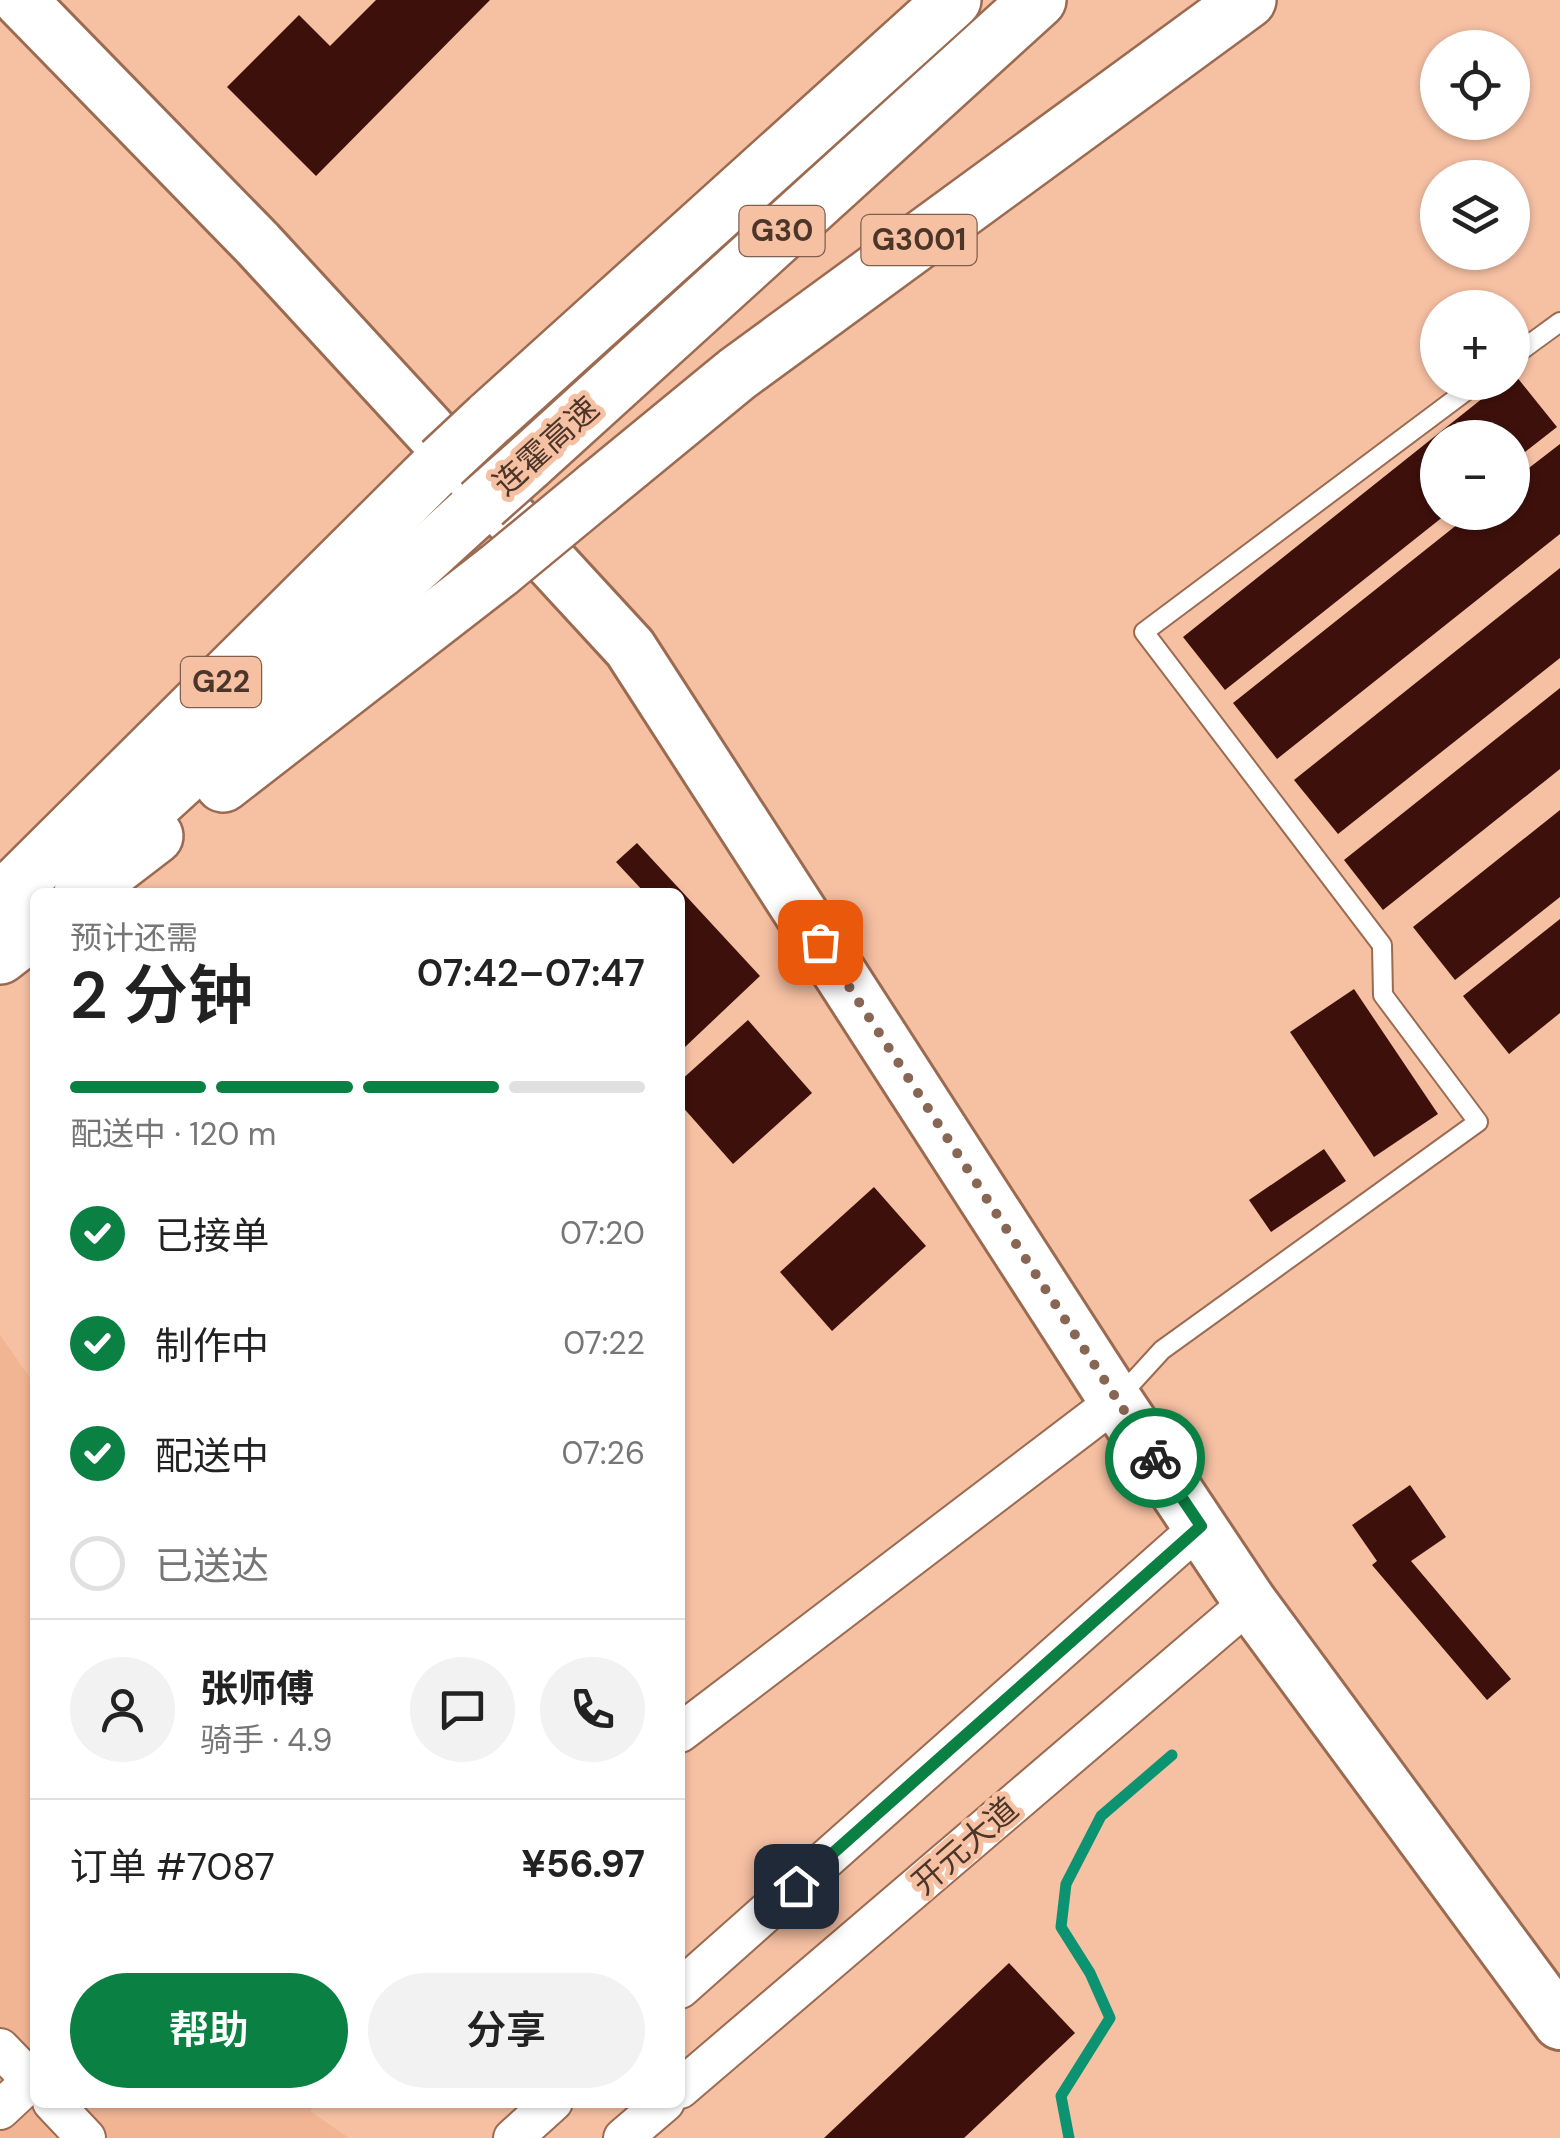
<!DOCTYPE html>
<html lang="zh">
<head>
<meta charset="utf-8">
<style>
	body { margin:0; font-family:"DM Sans","Noto Sans SC",sans-serif; background:#f2f2f2; color:#222; height:100vh; display:flex; flex-direction:column; font-size:38px; white-space:nowrap }
	* { box-sizing:border-box; margin:0 }
	p { font-size:32px; color:#767676 }
	.icon { flex:none; width:55px; height:55px; fill:none; stroke:currentColor; stroke-width:2; stroke-linecap:round; stroke-linejoin:round }
	.map { position:relative; flex:1; overflow:hidden }
	.side { position:absolute; left:30px; top:888px; width:655px; height:1220px; display:flex; flex-direction:column; background:#fff; border-radius:15px; box-shadow:0 2px 8px #0004 }
	.side>* { flex:none }
	.tools { position:absolute; left:1420px; top:30px; display:grid; gap:20px }
	.tools a { display:grid; place-items:center; width:110px; height:110px; border-radius:50%; background:#fff; box-shadow:0 2px 8px #0004; font-size:50px }
	.pin { position:absolute; display:grid; place-items:center; width:85px; height:85px; color:#fff; margin:-42px; border-radius:20px; box-shadow:0 5px 15px #0006 }
	.courier { position:absolute; display:grid; place-items:center; width:100px; height:100px; margin:-50px; border:8px solid #0b8043; border-radius:50%; background:#fff; color:#222; box-shadow:0 2px 12px #0007 }
	.overview em { font-style:normal; font-weight:600 }
	.overview div { display:flex; flex-direction:column-reverse }
	.overview { display:flex; align-items:center; justify-content:space-between; height:170px; padding:0 40px }
	h1 { font-size:65px; font-weight:600; line-height:75px }
	.bar { display:grid; grid-template-columns:repeat(4,1fr); gap:15px 10px; align-content:center; height:120px; padding:0 40px }
	.bar i { height:12px; border-radius:8px; background:#e0e0e0 }
	.bar .current { background:#0b8043 }
	.bar p { grid-column:span 4 }
	.line { display:flex; align-items:center; gap:25px; padding:0 40px; border-top:2px solid #e0e0e0 }
	.line div { flex:1 }
	.round { display:grid; place-items:center; flex:none; width:105px; height:105px; border-radius:52px; background:#f2f2f2 }
	ol { padding:0 40px; list-style:none }
	li { display:flex; align-items:center; gap:30px; height:110px }
	li p { margin-inline-start:auto }
	li .icon { padding:10px; border-radius:50%; background:#0b8043; color:#fff; stroke-width:4 }
	li:last-child { color:#767676 }
	li i { width:55px; height:55px; border:5px solid #e0e0e0; border-radius:50% }
	.primary-button { display:flex; gap:20px; margin-top:auto; padding:20px 40px }
	.primary-button a { flex:1; height:115px; border-radius:60px; background:#0b8043; color:#fff; font-size:40px; font-weight:600; line-height:115px; text-align:center }
	.primary-button a+a { background:#f2f2f2; color:#222 }
	.map>svg:first-child { display:block }
</style>
</head>
<body>
<div class="map">
<svg width="1560" height="2138" viewBox="0 0 1560 2138">
	<rect width="100%" height="100%" fill="#f6c0a3"/>
	<path fill="#f1b594" d="M0,1335L35,1385V2102L317,2103L310,2111L349,2138H0Z"/>
	<g fill="none" stroke-linecap="round" stroke-linejoin="round">
		<path stroke="#0c9372" stroke-width="11" d="M1069,2138L1061,2096L1110,2018L1090,1973L1061,1927L1066,1884L1101,1816L1172,1755"/>
	</g>
	<g fill="#3e100b">
		<path d="M376,0H490L316,176L227,87L299,15L330,46Z"/>
		<path d="M1512,371L1557,427L1512,462V438H1438V512H1449L1225,690L1183,637L1503,382H1512Z"/>
		<path d="M1560,444V534L1277,759L1233,703L1473,512H1512V481Z"/>
		<path d="M1560,568V658L1338,834L1294,780Z"/>
		<path d="M1560,688V769L1383,910L1344,860Z"/>
		<path d="M1560,810V897L1455,980L1413,927Z"/>
		<path d="M637,843L760,976L685,1047L680,1042V892H644L616,862Z"/>
		<path d="M1560,919V1013L1509,1054L1463,996Z"/>
		<path d="M1354,989L1438,1114L1374,1157L1290,1032Z"/>
		<path d="M748,1020L812,1093L733,1164L680,1104V1081Z"/>
		<path d="M1324,1149L1346,1181L1271,1232L1249,1200Z"/>
		<path d="M874,1187L926,1246L832,1331L780,1272Z"/>
		<path d="M1410,1485L1446,1537L1411,1561L1511,1679L1487,1700L1372,1565L1377,1561L1352,1525Z"/>
		<path d="M1009,1963L1075,2033L964,2138H824Z"/>
	</g>
	<g fill="none" stroke-linecap="round" stroke-linejoin="round">
		<defs>
			<g id="lane">
				<path d="M1512,357L1560,322"/>
				<path d="M1119,1397L1162,1350L1478,1122L1383,995L1382,945L1144,632L1478,382"/>
			</g>
			<g id="street">
				<path d="M680,1733L1116,1401"/>
				<path d="M680,1989L1201,1526"/>
				<path d="M0,2048L35,2084"/>
				<path d="M680,2089L1250,1602"/>
				<path d="M52,2102L86,2138"/>
				<path d="M0,2110L31,2081"/>
				<path d="M513,2138L553,2102"/>
				<path d="M623,2138L665,2102"/>
			</g>
			<path id="secondary" d="M20,0L258,244L630,648L1116,1401L1250,1602L1560,2023"/>
			<g id="highway">
				<path d="M489,419L953,0"/>
				<path d="M528,463L1038,0"/>
				<path d="M597,489L737,374L1248,0"/>
				<path d="M223,784L499,570"/>
				<path d="M106,847L483,503"/>
				<path d="M82,892L155,836"/>
				<path d="M0,902L442,463"/>
				<path d="M0,956L35,929"/>
			</g>
		</defs>
		<use href="#lane" stroke="#9b6b51" stroke-width="22"/>
		<use href="#street" stroke="#9b6b51" stroke-width="42"/>
		<use href="#secondary" stroke="#9b6b51" stroke-width="58"/>
		<use href="#highway" stroke="#9b6b51" stroke-width="60"/>
		<use href="#lane" stroke="#fff" stroke-width="18"/>
		<use href="#street" stroke="#fff" stroke-width="38"/>
		<use href="#secondary" stroke="#fff" stroke-width="52"/>
		<use href="#highway" stroke="#fff" stroke-width="55"/>
		<defs>
			<g id="highway-bridge">
				<path d="M442,463L489,419"/>
				<path d="M483,503L528,463"/>
				<path d="M499,570L597,489"/>
			</g>
		</defs>
		<use href="#highway-bridge" stroke="#9b6b51" stroke-width="60" stroke-linecap="butt"/>
		<use href="#highway-bridge" stroke="#fff" stroke-width="55"/>
	</g>
	<g fill="none" stroke-linecap="round" stroke-linejoin="round">
		<path stroke="#886654" stroke-width="10" stroke-dasharray="0 18" d="M820,942L1155,1458"/>
		<path stroke="#0b8043" stroke-width="12" d="M796,1886L1201,1526L1155,1458"/>
	</g>
	<g text-anchor="middle" stroke-width="10" stroke-linejoin="round" paint-order="stroke">
		<g fill="#f6c0a3" stroke="#7f5f4e" stroke-width="2.5">
			<rect x="739.5" y="206" width="85" height="50" rx="8"/>
			<rect x="861.5" y="215" width="115" height="50" rx="8"/>
			<rect x="181" y="657" width="80" height="50" rx="8"/>
		</g>
		<g font-size="30" font-weight="bold" fill="#4c362a">
			<text x="782" y="241">G30</text>
			<text x="919" y="250">G3001</text>
			<text x="221" y="692">G22</text>
		</g>
		<g font-size="32" fill="#4c362a" stroke="#f6c0a3">
			<text transform="translate(546 446) rotate(-42)" y="11">连霍高速</text>
			<text transform="translate(965 1846) rotate(-41)" y="11">开元大道</text>
		</g>
	</g>
</svg>
<div class="tools">
<a><svg class="icon" aria-label="locate" viewBox="0 0 24 24"><circle cx="12" cy="12" r="6"/><path d="M12 2v4M12 18v4M2 12h4M18 12h4"/></svg></a>
<a><svg class="icon" aria-label="layers" viewBox="0 0 24 24"><path d="M12 4l9 5-9 5-9-5zM3 14l9 5 9-5"/></svg></a>
<a>+</a>
<a>−</a>
</div>
<div class="pin" style="left:820px;top:942px;background:#ea580c"><svg class="icon" aria-label="bag" viewBox="0 0 24 24"><path d="M5 8h14l-1 12H6zM9 8a3 3 0 0 1 6 0"/></svg></div>
<div class="pin" style="left:796px;top:1886px;background:#1f2937"><svg class="icon" aria-label="home" viewBox="0 0 24 24"><path d="M3 11l9-7 9 7M6 9v11h12V9"/></svg></div>
<div class="courier" style="left:1155px;top:1458px"><svg class="icon" aria-label="bike" viewBox="0 0 24 24"><circle cx="6" cy="16" r="4"/><circle cx="18" cy="16" r="4"/><path d="M6 16l4-8h5l3 8M10 8l3 8H6M13 5h3"/></svg></div>
<section class="side">
<div class="overview"><div><h1>2 分钟</h1><p>预计还需</p></div><em>07:42–07:47</em></div>
<div class="bar"><i class="current"></i><i class="current"></i><i class="current"></i><i></i><p>配送中 · 120 m</p></div>
<ol>
<li><svg class="icon" aria-label="check" viewBox="0 0 24 24"><path d="M5 12l5 5 9-10"/></svg>已接单<p>07:20</p></li>
<li><svg class="icon" aria-label="check" viewBox="0 0 24 24"><path d="M5 12l5 5 9-10"/></svg>制作中<p>07:22</p></li>
<li><svg class="icon" aria-label="check" viewBox="0 0 24 24"><path d="M5 12l5 5 9-10"/></svg>配送中<p>07:26</p></li>
<li><i></i>已送达</li>
</ol>
<div class="line" style="height:180px"><a class="round"><svg class="icon" aria-label="person" viewBox="0 0 24 24"><circle cx="12" cy="8" r="4"/><path d="M4 21q1-7 8-7t8 7"/></svg></a><div><b>张师傅</b><p>骑手 · 4.9</p></div><a class="round"><svg class="icon" aria-label="chat" viewBox="0 0 24 24"><path d="M4 5h16v11H9l-5 4z"/></svg></a><a class="round"><svg class="icon" aria-label="phone" viewBox="0 0 24 24"><path d="M5 4h4l2 5-3 2q2 4 5 5l2-3 5 2v4C11 20 4 13 5 4z"/></svg></a></div>
<div class="line" style="height:130px"><div>订单 #7087</div><b>¥56.97</b></div>
<div class="primary-button"><a>帮助</a><a>分享</a></div>
</section>
</div>
</body>
</html>
